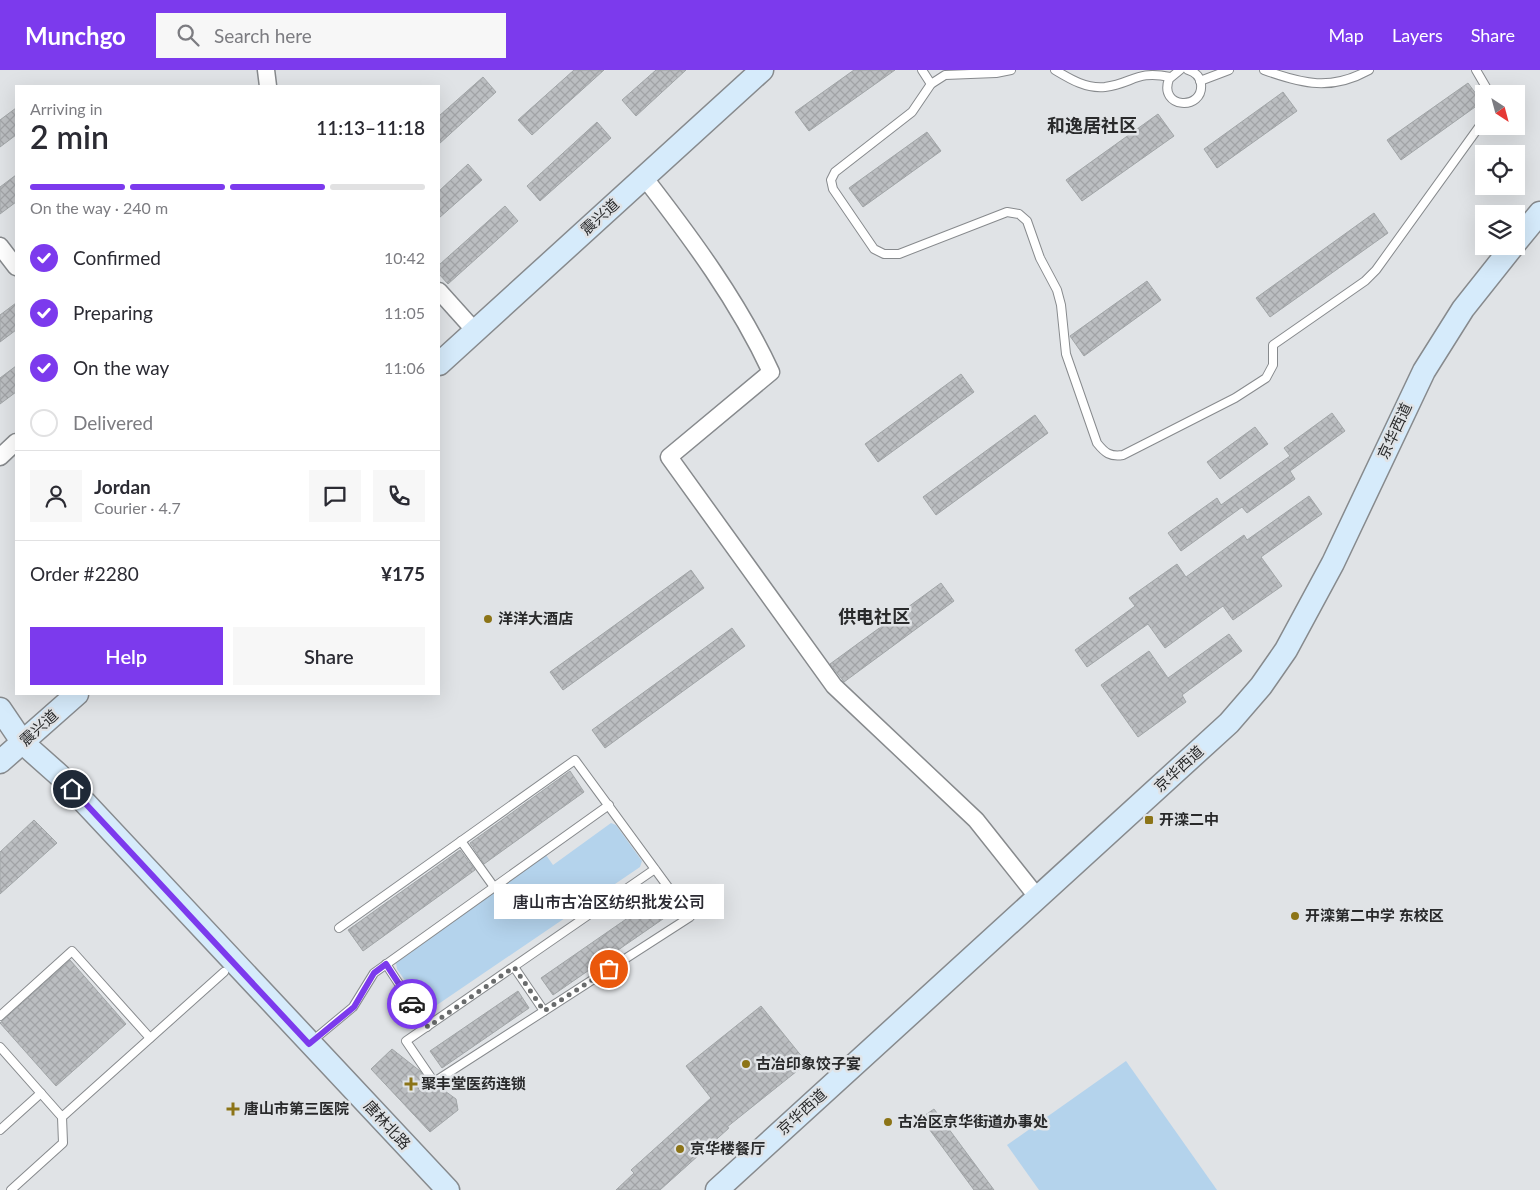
<!DOCTYPE html>
<html lang="en">
<head>
<meta charset="utf-8">
<style>
	body { margin:0; font-family:Lato,"Noto Sans SC",sans-serif; background:#f7f7f7; color:#2b2b33; height:100vh; display:flex; flex-direction:column; font-size:19px; white-space:nowrap }
	* { box-sizing:border-box; margin:0 }
	p { font-size:16px; color:#7c7c81 }
	.icon { flex:none; width:28px; height:28px; fill:none; stroke:currentColor; stroke-width:2; stroke-linecap:round; stroke-linejoin:round }
	.map { position:relative; flex:1; overflow:hidden }
	.details { position:absolute; left:15px; top:15px; width:425px; height:610px; display:flex; flex-direction:column; background:#fff; border-radius:0px; box-shadow:0 5px 20px #0002 }
	.details>* { flex:none }
	.needle { width:32px; rotate:144deg }
	.buttons { position:absolute; left:1475px; top:15px; display:grid; gap:10px }
	.buttons a { display:grid; place-items:center; width:50px; height:50px; border-radius:0px; background:#fff; box-shadow:0 5px 20px #0002; font-size:25px }
	.pin { position:absolute; display:grid; place-items:center; width:42px; height:42px; color:#fff; margin:-21px; border:2px solid #fff; border-radius:50%; box-shadow:0 1px 5px #0007 }
	.courier { position:absolute; display:grid; place-items:center; width:50px; height:50px; margin:-25px; border:4px solid #7c3aed; border-radius:50%; background:#fff; color:#222; box-shadow:0 1px 6px #0007 }
	.bubble { position:absolute; height:35px; border-radius:0px; background:#fff; box-shadow:0 5px 20px #0002; font-size:16px; font-weight:600; line-height:35px; text-align:center }
	.headline em { font-style:normal; font-weight:600 }
	.headline div { display:flex; flex-direction:column-reverse }
	.headline { display:flex; align-items:center; justify-content:space-between; height:85px; padding:0 15px }
	h1 { font-size:32px; font-weight:600; line-height:38px }
	.bar { display:grid; grid-template-columns:repeat(4,1fr); gap:8px 5px; align-content:center; height:60px; padding:0 15px }
	.bar i { height:6px; border-radius:4px; background:#e1e1e2 }
	.bar .on { background:#7c3aed }
	.bar p { grid-column:span 4 }
	.line { display:flex; align-items:center; gap:12px; padding:0 15px; border-top:1px solid #e1e1e2 }
	.line div { flex:1 }
	.round { display:grid; place-items:center; flex:none; width:52px; height:52px; border-radius:0px; background:#f7f7f7 }
	ol { padding:0 15px; list-style:none }
	li { display:flex; align-items:center; gap:15px; height:55px }
	li p { margin-inline-start:auto }
	li .icon { padding:5px; border-radius:50%; background:#7c3aed; color:#fff; stroke-width:4 }
	li:last-child { color:#7c7c81 }
	li i { width:28px; height:28px; border:2px solid #e1e1e2; border-radius:50% }
	.cta { display:flex; gap:10px; margin-top:auto; padding:10px 15px }
	.cta a { flex:1; height:58px; border-radius:0px; background:#7c3aed; color:#fff; font-size:20px; font-weight:600; line-height:58px; text-align:center }
	.cta a+a { background:#f7f7f7; color:#2b2b33 }
	header { display:flex; align-items:center; gap:30px; box-sizing:border-box; height:70px; padding:0 25px; background:#7c3aed; color:#fff }
	header strong { font-size:24px }
	nav { display:flex; gap:28px; margin-inline-start:auto; font-size:18px }
	.search { width:350px; height:45px; background:#f7f7f7; display:flex; align-items:center; gap:12px; box-sizing:border-box; padding:0 18px; border-radius:0px; color:#7c7c81; font-size:19px }
	.map>svg:first-child { display:block }
</style>
</head>
<body>
<header>
<strong>Munchgo</strong>
<div class="search"><svg class="icon" aria-label="search" viewBox="0 0 24 24"><circle cx="10" cy="10" r="6"/><path d="M15 15l6 6"/></svg>Search here</div>
<nav><a>Map</a><a>Layers</a><a>Share</a></nav>
</header>
<div class="map">
<svg width="1540" height="1120" viewBox="0 0 1540 1120">
	<defs>
		<pattern id="building-cross-hatch" width="8" height="8" patternUnits="userSpaceOnUse" patternTransform="scale(1.25)"><rect width="8" height="8" fill="#bbbec1"/><path d="M0 0l8 8M0 8l8-8" fill="none" stroke="#a1a3a6"/></pattern>
	</defs>
	<rect width="100%" height="100%" fill="#e0e3e6"/>
	<g fill="#b4d3ec">
		<path d="M611,753L616,755L642,791L640,797L431,939L424,938L397,899L396,893L546,785L553,795Z"/>
		<path d="M1126,991L1217,1120H1039L1007,1075Z"/>
	</g>
	<g fill="url(#building-cross-hatch)" stroke="#a1a5a7">
		<path d="M574,0H604L532,65L518,50Z"/>
		<path d="M656,0H686L636,46L622,30Z"/>
		<path d="M854,0H895L809,61L795,42Z"/>
		<path d="M483,7L496,22L439,74V46Z"/>
		<path d="M1468,13L1482,32L1401,90L1387,70Z"/>
		<path d="M1283,22L1297,41L1217,98L1204,79Z"/>
		<path d="M16,38V65L0,77V50Z"/>
		<path d="M1158,44L1174,66L1082,131L1066,110Z"/>
		<path d="M597,52L611,68L540,131L527,116Z"/>
		<path d="M927,62L941,81L863,137L849,118Z"/>
		<path d="M468,94L482,110L439,148V121Z"/>
		<path d="M16,105V132L0,144V117Z"/>
		<path d="M505,136L518,151L448,214L439,204V195Z"/>
		<path d="M1374,143L1388,163L1270,247L1256,228Z"/>
		<path d="M1147,211L1161,230L1084,286L1070,266Z"/>
		<path d="M16,233V260L0,272V245Z"/>
		<path d="M16,296V322L0,334V308Z"/>
		<path d="M961,304L974,322L878,392L865,374Z"/>
		<path d="M1332,343L1345,361L1290,401L1295,409L1247,443L1242,437L1181,481L1168,463L1217,428L1221,435L1290,386L1284,378Z"/>
		<path d="M1035,345L1048,363L936,445L923,427Z"/>
		<path d="M1255,357L1268,374L1220,409L1207,392Z"/>
		<path d="M1309,426L1322,444L1261,487L1282,516L1233,550L1223,536L1165,578L1148,554L1087,597L1075,580L1135,536L1129,528L1177,494L1186,507L1244,465L1247,470Z"/>
		<path d="M691,500L704,518L563,620L550,602Z"/>
		<path d="M941,513L954,531L844,612L842,609L830,594Z"/>
		<path d="M732,558L745,576L605,678L592,660Z"/>
		<path d="M1229,564L1242,581L1182,625L1186,632L1138,667L1101,615L1149,581L1168,608Z"/>
		<path d="M570,701L584,722L484,794L470,773Z"/>
		<path d="M34,750L57,773L0,824V782Z"/>
		<path d="M460,780L475,800L363,881L348,860Z"/>
		<path d="M661,825L673,842L553,925L541,908Z"/>
		<path d="M70,890L126,954L56,1016L0,953Z"/>
		<path d="M518,921L529,938L442,998L430,981Z"/>
		<path d="M761,936L807,993L727,1057L729,1058L660,1120H616L634,1103L631,1100L711,1028L686,996Z"/>
		<path d="M392,979L420,1001L431,1017L438,1016L456,1029L458,1040L430,1062L371,999Z"/>
		<path d="M934,1039L994,1120H974L921,1048Z"/>
	</g>
	<g fill="none" stroke-linecap="round" stroke-linejoin="round">
		<defs>
			<g id="lane">
				<path d="M922,0L931,14"/>
				<path d="M1011,0L996,3L945,5L931,14L912,42L835,102L831,110L833,119L874,179L884,184H899L1007,142L1019,144L1027,151L1040,188L1057,220L1061,235L1066,284L1097,373C1105,383 1110,387 1123,385L1235,328L1266,308L1273,295V275L1365,211L1376,200L1484,50"/>
				<path d="M1055,0C1070,9 1086,19 1105,17C1134,13 1136,0 1170,7"/>
				<path d="M1180,0L1169,9C1158,39 1204,41 1201,14C1200,7 1195,2 1188,0"/>
				<path d="M1264,0C1303,14 1331,21 1369,0"/>
				<path d="M1476,0L1490,24"/>
				<path d="M1200,11L1229,0"/>
				<path d="M461,771L494,817"/>
				<path d="M339,858L575,690L690,847L434,1012L406,971L655,799"/>
				<path d="M386,894L427,957"/>
				<path d="M514,897L544,941"/>
				<path d="M0,946L72,881L150,968"/>
				<path d="M311,972L353,937L374,903L609,735"/>
				<path d="M0,977L62,1047L224,902"/>
				<path d="M0,1060L41,1023"/>
				<path d="M11,1120L63,1073L62,1047"/>
			</g>
			<g id="street">
				<path d="M266,0L268,16"/>
				<path d="M644,107C692,169 738,231 771,302L669,387L834,616L976,750L1038,828"/>
				<path d="M0,176L16,197"/>
				<path d="M439,221L475,261"/>
				<path d="M0,387L16,372"/>
			</g>
			<g id="secondary">
				<path d="M1516,172L1540,143"/>
				<path d="M439,294L762,0"/>
				<path d="M0,639L23,673L59,705L448,1120"/>
				<path d="M0,692L77,624"/>
				<path d="M717,1120L1229,653L1261,616L1286,580L1333,493L1424,301L1463,239L1513,176"/>
			</g>
		</defs>
		<use href="#lane" stroke="#878a8d" stroke-width="10"/>
		<use href="#street" stroke="#878a8d" stroke-width="19"/>
		<use href="#secondary" stroke="#878a8d" stroke-width="25"/>
		<use href="#lane" stroke="#fff" stroke-width="8"/>
		<use href="#street" stroke="#fff" stroke-width="16"/>
		<use href="#secondary" stroke="#d6ebfb" stroke-width="22"/>
	</g>
	<g fill="none" stroke-linecap="round" stroke-linejoin="round">
		<path stroke="#696b6c" stroke-width="5" stroke-dasharray="0 9" d="M412,934L428,957L514,897L544,941L609,899"/>
		<path stroke="#7c3aed" stroke-width="6" d="M72,719L309,974L354,937L374,903L386,894L412,934"/>
	</g>
	<g fill="#8c7417" stroke="#e0e3e6" stroke-width="2">
		<circle cx="488" cy="549" r="5"/>
		<rect x="1144" y="745" width="10" height="10" rx="2.5"/>
		<circle cx="1295" cy="846" r="5"/>
		<circle cx="746" cy="994" r="5"/>
		<path d="M408.5 1006.5h5v5h5v5h-5v5h-5v-5h-5v-5h5z"/>
		<path d="M230.5 1031.5h5v5h5v5h-5v5h-5v-5h-5v-5h5z"/>
		<circle cx="888" cy="1052" r="5"/>
		<circle cx="680" cy="1079" r="5"/>
	</g>
	<g text-anchor="middle" stroke-width="5" stroke-linejoin="round" paint-order="stroke">
		<g font-size="15" fill="#292a2b" stroke="#e0e3e6">
			<text transform="translate(600 147) rotate(-42)" y="5">震兴道</text>
			<text transform="translate(1395 361) rotate(-65)" y="5">京华西道</text>
			<text transform="translate(39 658) rotate(-42)" y="5">震兴道</text>
			<text transform="translate(1179 699) rotate(-42)" y="5">京华西道</text>
			<text transform="translate(802 1042) rotate(-42)" y="5">京华西道</text>
			<text transform="translate(387 1055) rotate(47)" y="5">唐林北路</text>
		</g>
		<g font-size="15" font-weight="bold" fill="#292a2b" stroke="#e0e3e6" text-anchor="start">
			<text x="498" y="554">洋洋大酒店</text>
			<text x="1159" y="755">开滦二中</text>
			<text x="1305" y="851">开滦第二中学 东校区</text>
			<text x="756" y="999">古冶印象饺子宴</text>
			<text x="421" y="1019">聚丰堂医药连锁</text>
			<text x="244" y="1044">唐山市第三医院</text>
			<text x="898" y="1057">古冶区京华街道办事处</text>
			<text x="690" y="1084">京华楼餐厅</text>
		</g>
		<g font-size="18" font-weight="bold" fill="#292a2b" stroke="#e0e3e6">
			<text x="1092" y="62">和逸居社区</text>
			<text x="874" y="553">供电社区</text>
		</g>
	</g>
</svg>
<div class="buttons">
<a><svg class="needle" viewBox="-14 -14 28 28"><path d="M0-13l5 13h-10z" fill="#e53935"/><path d="M0 13l5-13h-10z" fill="#7c7c81"/></svg></a>
<a><svg class="icon" aria-label="locate" viewBox="0 0 24 24"><circle cx="12" cy="12" r="6"/><path d="M12 2v4M12 18v4M2 12h4M18 12h4"/></svg></a>
<a><svg class="icon" aria-label="layers" viewBox="0 0 24 24"><path d="M12 4l9 5-9 5-9-5zM3 14l9 5 9-5"/></svg></a>
</div>
<div class="pin" style="left:609px;top:899px;background:#ea580c"><svg class="icon" aria-label="bag" viewBox="0 0 24 24"><path d="M5 8h14l-1 12H6zM9 8a3 3 0 0 1 6 0"/></svg></div>
<div class="pin" style="left:72px;top:719px;background:#1f2937"><svg class="icon" aria-label="home" viewBox="0 0 24 24"><path d="M3 11l9-7 9 7M6 9v11h12V9"/></svg></div>
<div class="courier" style="left:412px;top:934px"><svg class="icon" aria-label="car" viewBox="0 0 24 24"><path d="M5 17H2v-5l4-1 3-4h7l3 4 3 1v5h-3M9 17h6M6 11h13"/><circle cx="7" cy="17" r="2"/><circle cx="17" cy="17" r="2"/></svg></div>
<div class="bubble" style="left:494px;top:814px;width:230px">唐山市古冶区纺织批发公司</div>
<section class="details">
<div class="headline"><div><h1>2 min</h1><p>Arriving in</p></div><em>11:13–11:18</em></div>
<div class="bar"><i class="on"></i><i class="on"></i><i class="on"></i><i></i><p>On the way · 240 m</p></div>
<ol>
<li><svg class="icon" aria-label="check" viewBox="0 0 24 24"><path d="M5 12l5 5 9-10"/></svg>Confirmed<p>10:42</p></li>
<li><svg class="icon" aria-label="check" viewBox="0 0 24 24"><path d="M5 12l5 5 9-10"/></svg>Preparing<p>11:05</p></li>
<li><svg class="icon" aria-label="check" viewBox="0 0 24 24"><path d="M5 12l5 5 9-10"/></svg>On the way<p>11:06</p></li>
<li><i></i>Delivered</li>
</ol>
<div class="line" style="height:90px"><a class="round"><svg class="icon" aria-label="person" viewBox="0 0 24 24"><circle cx="12" cy="8" r="4"/><path d="M4 21q1-7 8-7t8 7"/></svg></a><div><b>Jordan</b><p>Courier · 4.7</p></div><a class="round"><svg class="icon" aria-label="chat" viewBox="0 0 24 24"><path d="M4 5h16v11H9l-5 4z"/></svg></a><a class="round"><svg class="icon" aria-label="phone" viewBox="0 0 24 24"><path d="M5 4h4l2 5-3 2q2 4 5 5l2-3 5 2v4C11 20 4 13 5 4z"/></svg></a></div>
<div class="line" style="height:65px"><div>Order #2280</div><b>¥175</b></div>
<div class="cta"><a>Help</a><a>Share</a></div>
</section>
</div>
</body>
</html>
